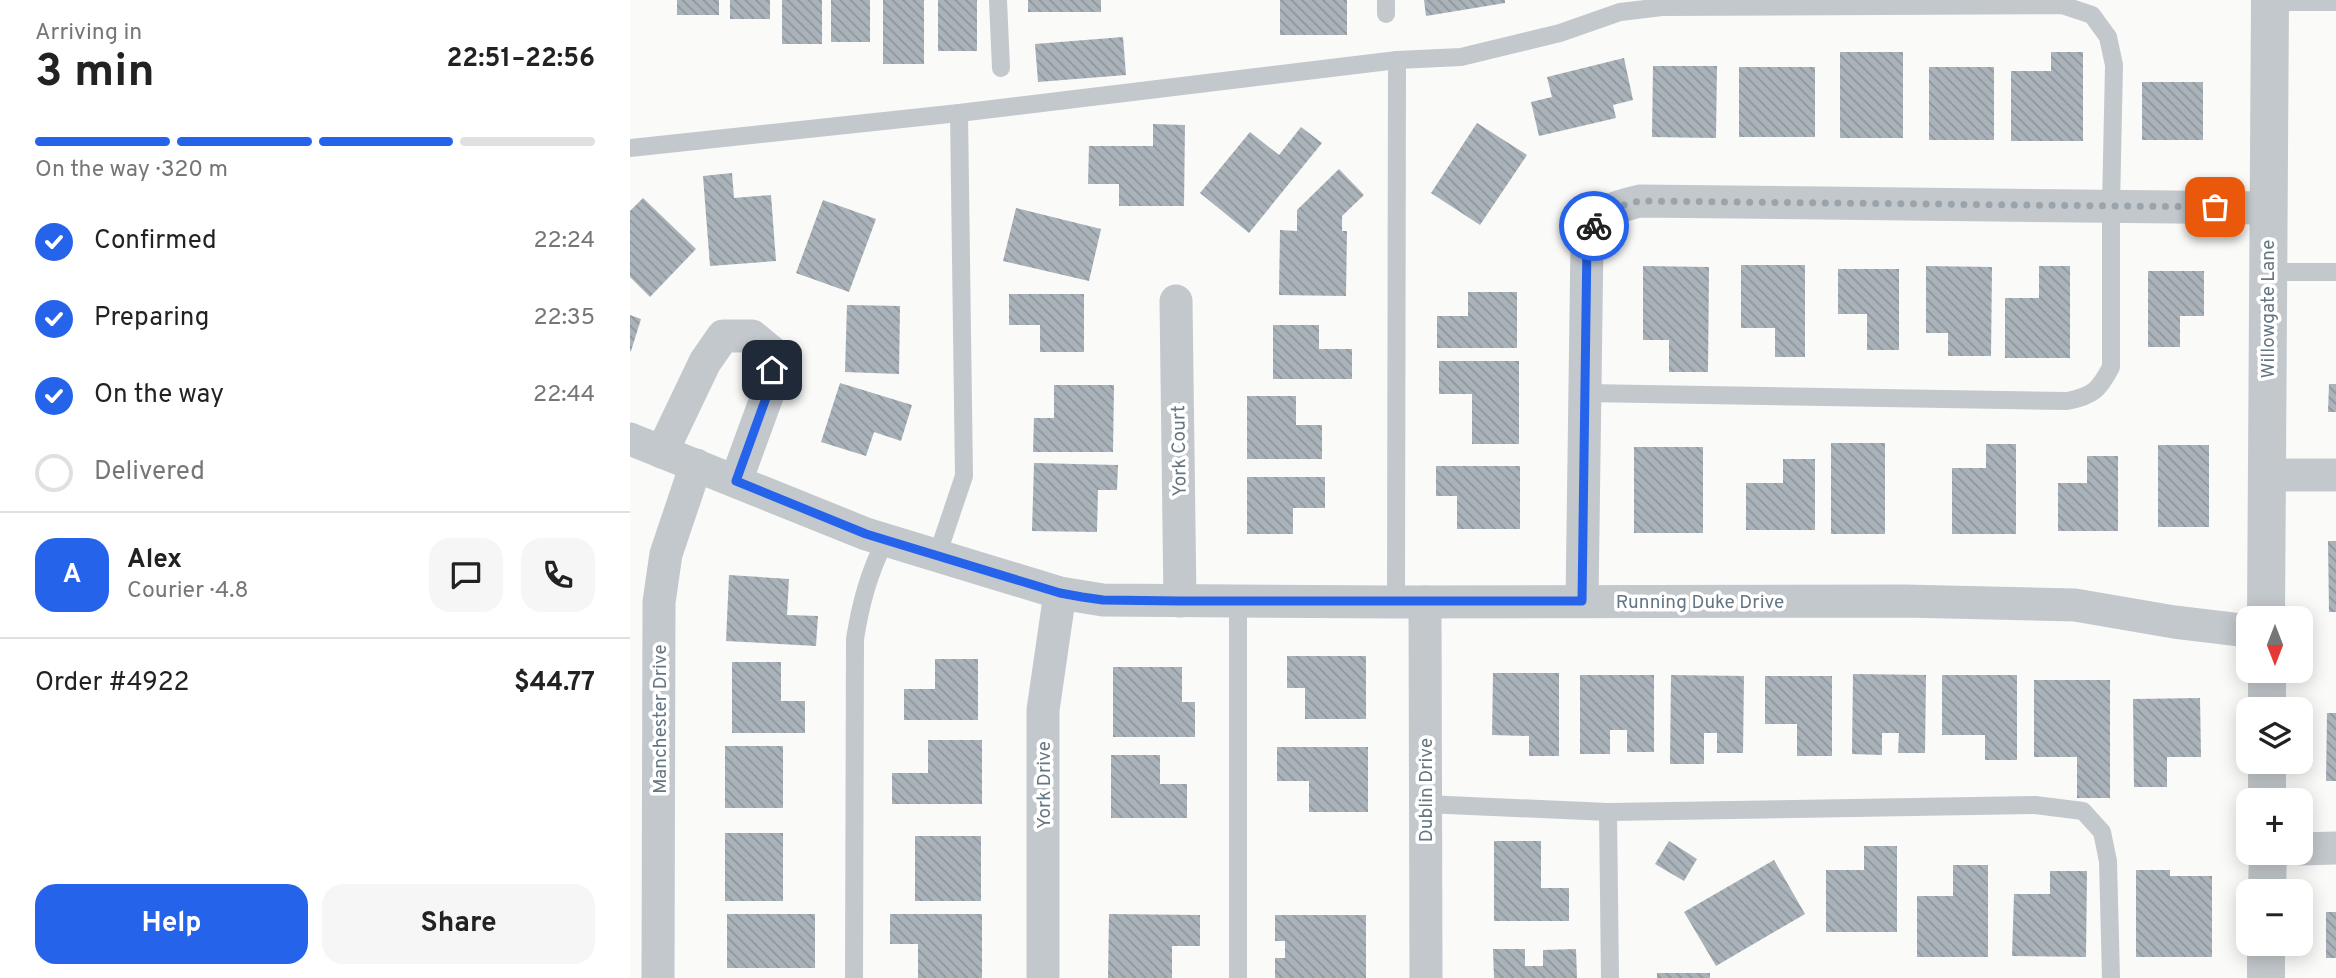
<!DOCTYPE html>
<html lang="en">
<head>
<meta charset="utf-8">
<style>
	body { margin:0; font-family:Overpass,sans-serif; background:#f6f6f6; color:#222; height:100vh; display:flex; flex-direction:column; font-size:26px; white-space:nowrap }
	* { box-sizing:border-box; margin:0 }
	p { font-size:23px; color:#767676 }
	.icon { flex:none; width:38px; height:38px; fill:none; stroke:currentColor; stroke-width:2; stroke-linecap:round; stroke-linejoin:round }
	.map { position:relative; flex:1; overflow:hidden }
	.details { display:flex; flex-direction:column; background:#fff; width:630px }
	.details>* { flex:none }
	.needle { width:46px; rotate:180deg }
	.buttons { position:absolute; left:1606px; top:606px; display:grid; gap:14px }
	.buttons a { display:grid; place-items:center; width:77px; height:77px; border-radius:14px; background:#fff; box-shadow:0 4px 18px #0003; font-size:35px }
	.pin { position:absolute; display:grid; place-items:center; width:60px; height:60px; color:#fff; margin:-30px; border-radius:14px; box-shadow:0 4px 10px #0006 }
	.courier { position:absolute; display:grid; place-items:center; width:70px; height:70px; margin:-35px; border:5px solid #2563eb; border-radius:50%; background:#fff; color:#222; box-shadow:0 2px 9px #0007 }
	.head em { font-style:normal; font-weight:700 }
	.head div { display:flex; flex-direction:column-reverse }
	.head { display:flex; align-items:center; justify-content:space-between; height:119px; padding:0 35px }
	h1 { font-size:46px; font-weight:700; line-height:52px }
	.bar { display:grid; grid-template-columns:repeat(4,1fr); gap:10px 7px; align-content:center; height:84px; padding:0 35px }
	.bar i { height:9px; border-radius:5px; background:#e0e0e0 }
	.bar .active { background:#2563eb }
	.bar p { grid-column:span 4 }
	.line { display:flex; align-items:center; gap:18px; padding:0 35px; border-top:2px solid #e0e0e0 }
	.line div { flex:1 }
	.round { display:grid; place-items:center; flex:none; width:74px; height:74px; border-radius:21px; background:#f6f6f6 }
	ol { padding:0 35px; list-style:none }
	li { display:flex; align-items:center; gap:21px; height:77px }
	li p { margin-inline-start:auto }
	li .icon { padding:7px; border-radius:50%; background:#2563eb; color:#fff; stroke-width:4 }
	li:last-child { color:#767676 }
	li i { width:38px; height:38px; border:4px solid #e0e0e0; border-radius:50% }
	.action { display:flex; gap:14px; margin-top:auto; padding:14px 35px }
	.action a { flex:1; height:80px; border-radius:21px; background:#2563eb; color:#fff; font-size:28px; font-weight:700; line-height:80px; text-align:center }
	.action a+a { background:#f6f6f6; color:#222 }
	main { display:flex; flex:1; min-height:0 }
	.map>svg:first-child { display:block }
</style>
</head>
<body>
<main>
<section class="details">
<div class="head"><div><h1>3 min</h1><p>Arriving in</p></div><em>22:51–22:56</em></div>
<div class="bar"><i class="active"></i><i class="active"></i><i class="active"></i><i></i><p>On the way · 320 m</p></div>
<ol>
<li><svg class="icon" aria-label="check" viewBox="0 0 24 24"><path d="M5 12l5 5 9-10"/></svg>Confirmed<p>22:24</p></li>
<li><svg class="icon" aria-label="check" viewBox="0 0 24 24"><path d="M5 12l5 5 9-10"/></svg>Preparing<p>22:35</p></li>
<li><svg class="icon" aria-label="check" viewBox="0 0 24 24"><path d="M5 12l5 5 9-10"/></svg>On the way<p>22:44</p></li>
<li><i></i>Delivered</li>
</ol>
<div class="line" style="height:126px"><b class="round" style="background:#2563eb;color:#fff">A</b><div><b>Alex</b><p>Courier · 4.8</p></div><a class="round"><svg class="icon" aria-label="chat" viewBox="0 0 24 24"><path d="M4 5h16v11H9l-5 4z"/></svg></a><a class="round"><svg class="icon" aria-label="phone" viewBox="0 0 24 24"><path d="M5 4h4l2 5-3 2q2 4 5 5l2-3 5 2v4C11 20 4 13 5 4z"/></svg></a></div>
<div class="line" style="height:91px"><div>Order #4922</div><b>$44.77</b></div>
<div class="action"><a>Help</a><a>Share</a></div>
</section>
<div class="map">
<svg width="1706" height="978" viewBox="0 0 1706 978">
	<defs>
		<pattern id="building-back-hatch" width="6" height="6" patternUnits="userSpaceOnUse" patternTransform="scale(1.75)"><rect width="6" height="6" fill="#aab3b9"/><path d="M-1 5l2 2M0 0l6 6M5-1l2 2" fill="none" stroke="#8e969c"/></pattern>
	</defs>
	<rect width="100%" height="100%" fill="#fafaf8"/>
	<g fill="url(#building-back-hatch)">
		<rect x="47" y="0" width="42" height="15"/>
		<rect x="100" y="0" width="40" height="19"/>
		<rect x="152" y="0" width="40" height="44"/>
		<rect x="201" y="0" width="39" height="42"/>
		<rect x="253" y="0" width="41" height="64"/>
		<rect x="308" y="0" width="39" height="51"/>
		<rect x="398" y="0" width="73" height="12"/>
		<rect x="650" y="0" width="67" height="35"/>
		<path d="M794,0H875V3L796,16Z"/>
		<path d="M493,37L496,75L408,82L405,44Z"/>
		<rect x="1210" y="52" width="63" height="86"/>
		<path d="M1421,52H1453V141H1381V71H1421Z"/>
		<path d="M994,58L1003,100L983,105L986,118L909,136L901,102L922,97L917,77Z"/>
		<path d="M1023,66H1087L1086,138L1022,137Z"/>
		<rect x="1109" y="67" width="76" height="70"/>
		<rect x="1299" y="67" width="65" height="73"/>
		<rect x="1512" y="82" width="61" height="58"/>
		<path d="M847,123L897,155L850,225L801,193Z"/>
		<path d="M523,124L555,125L554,206H489V184H458L459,146H523Z"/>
		<path d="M671,127L692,143L619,233L570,193L620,132L649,155Z"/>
		<path d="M709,169L734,195L712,216V231H717L716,296L649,295L650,230L667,231V210Z"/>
		<path d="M102,173L104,198L141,195L146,261L80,266L73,176Z"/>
		<path d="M13,198L66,249L20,297L0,277V211Z"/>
		<path d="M193,200L246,219L219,292L166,273Z"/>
		<path d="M386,208L471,229L459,281L373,261Z"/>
		<path d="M1111,265H1175V357H1145V328H1111Z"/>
		<path d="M1013,266L1079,267L1078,372H1039V340H1013Z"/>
		<path d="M1296,266L1362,267L1361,356H1318V333H1296Z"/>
		<path d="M1409,266H1440V358H1375V298H1409Z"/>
		<path d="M1208,269H1269V350H1237V314H1208Z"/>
		<path d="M1518,271H1574V316H1550V347H1518Z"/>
		<path d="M838,292H887V348H807V316H838Z"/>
		<path d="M379,294H454V352H410V325H379Z"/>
		<path d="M217,305L270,306L269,374L215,372Z"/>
		<path d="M0,315L11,319L1,351H0Z"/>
		<path d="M643,325H689V349H722V379H643Z"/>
		<path d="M809,361H889V444H842V394H809Z"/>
		<path d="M210,383L282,405L271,441L244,432L236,456L191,442Z"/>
		<path d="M1699,384H1706V412H1698Z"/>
		<path d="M424,385H484L483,452H403L404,418H424Z"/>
		<path d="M617,396H666V425H692V459H617Z"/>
		<rect x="1201" y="443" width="54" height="91"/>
		<path d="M1356,444H1386V534H1322V468H1356Z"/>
		<rect x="1528" y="445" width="51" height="82"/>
		<rect x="1004" y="447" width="69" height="86"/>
		<path d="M1457,456H1488V531H1428V483H1457Z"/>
		<path d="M1153,459H1185V530H1116V483H1153Z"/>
		<path d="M404,463L488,465L487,490H468L467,532L402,531Z"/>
		<path d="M806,466H890V529H827V496H806Z"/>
		<path d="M617,477H695V508H663V534H617Z"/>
		<path d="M1698,541H1706V612H1699Z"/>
		<path d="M99,575L159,579L157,615L188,616L186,646L96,641Z"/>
		<path d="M657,656H736V719H675V688H657Z"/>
		<path d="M305,659H348V720H274V689H305Z"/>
		<path d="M102,662H151V701H175V733H102Z"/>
		<path d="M483,667H552V702H565V737H483Z"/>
		<path d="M863,673H929V756H899V736L862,735Z"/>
		<path d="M1223,674L1296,675L1295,753H1268L1269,733H1252V755L1222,754Z"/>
		<path d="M950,675H1024V752H997V730H980V754H950Z"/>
		<path d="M1041,675L1114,676L1113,753H1087V733H1074V764H1040Z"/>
		<path d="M1312,675H1387V760H1355V735H1312Z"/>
		<path d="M1135,676H1202V756H1167V724H1135Z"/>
		<path d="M1404,680H1480V798H1447V757H1404Z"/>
		<path d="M1570,698L1571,757H1537V787H1504L1503,699Z"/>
		<path d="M1697,713H1706V781H1696Z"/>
		<path d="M298,740H352V804H262V773H298Z"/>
		<rect x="95" y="746" width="58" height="62"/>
		<path d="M647,747H738V812H679V781H647Z"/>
		<path d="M481,755H530V784H557V818H481Z"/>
		<rect x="95" y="833" width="58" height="68"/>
		<rect x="285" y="836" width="66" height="65"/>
		<path d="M864,841H911V888H939V921H864Z"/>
		<path d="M1039,841L1067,859L1054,881L1025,864Z"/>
		<path d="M1234,846H1267V932H1196V870H1234Z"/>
		<path d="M1144,860L1175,914L1086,966L1054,912Z"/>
		<path d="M1323,865H1358V957H1287V896H1323Z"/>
		<path d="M1506,870H1540V876H1582V957H1506Z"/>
		<path d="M1420,871H1457L1456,957L1382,956L1384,894H1420Z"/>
		<rect x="1696" y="912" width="10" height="46"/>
		<rect x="97" y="914" width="88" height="54"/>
		<path d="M260,914H352V978H288V944H260Z"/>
		<path d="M479,914L570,915V946H542V978H478Z"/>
		<path d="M645,915H736V978H645V958H655V941H645Z"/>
		<path d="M863,949H895V966H913V950L946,949L947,978H864Z"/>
		<rect x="1027" y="973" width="53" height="5"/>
	</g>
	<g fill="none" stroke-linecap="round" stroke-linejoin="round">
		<g stroke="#c3c8cc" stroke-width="18">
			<path d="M368,0L371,68"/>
			<path d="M1640,2H1706"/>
			<path d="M756,14V0"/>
			<path d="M0,148L329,113L767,60L831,57L930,33L990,12L1032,7L1432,5L1462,15L1478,37L1484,65L1481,206V367C1469,390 1463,396 1437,401L955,393"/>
			<path d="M1637,272H1706"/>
			<path d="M307,556L334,476L329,113"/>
			<path d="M608,601V978"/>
			<path d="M766,602L767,60"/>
			<path d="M795,804L978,812L1405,805L1453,811L1472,832L1478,861L1481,978"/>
			<path d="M978,812L980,978"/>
			<path d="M224,978L225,639C231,601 239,574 255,540"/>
		</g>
		<g stroke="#c3c8cc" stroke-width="33">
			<path d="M546,301L550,601"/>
			<path d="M0,439L236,534L430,593L473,600L766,602L1274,601L1445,605L1544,622L1619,631"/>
			<path d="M32,452L75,362L93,336H122L144,354L140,388L106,481"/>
			<path d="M1636,475H1706"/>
			<path d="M952,601L957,242C971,211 977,209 1010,201L1637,208"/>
			<path d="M795,602L796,978"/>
			<path d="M1671,849L1706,848"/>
			<path d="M28,978L29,602L36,554L66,465"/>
			<path d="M413,978V710L430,593"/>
		</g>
		<g stroke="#c3c8cc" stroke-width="38">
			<path d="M1636,618L1640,0"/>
			<path d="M1637,670V709"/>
			<path d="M1637,761V800"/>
			<path d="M1637,891L1638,852"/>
			<path d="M1636,978V943"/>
		</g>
	</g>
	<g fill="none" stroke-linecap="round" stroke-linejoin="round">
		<path stroke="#99a4ac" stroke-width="7" stroke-dasharray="0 12.6" d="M964,226C973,209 993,205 1010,201L1585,207"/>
		<path stroke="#2563eb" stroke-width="9" d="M142,370L140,387L106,481L236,534L430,593L452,597L473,600L550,601H952L957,242L964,226"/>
	</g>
	<g text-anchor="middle" stroke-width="7" stroke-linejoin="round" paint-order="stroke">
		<g font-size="19" fill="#657683" stroke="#fff">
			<text transform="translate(1637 309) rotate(-90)" y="7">Willowgate Lane</text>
			<text transform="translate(548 451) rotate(-91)" y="7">York Court</text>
			<text x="1070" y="608">Running Duke Drive</text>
			<text transform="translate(29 719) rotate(-90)" y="7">Manchester Drive</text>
			<text transform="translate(413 785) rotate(-90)" y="7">York Drive</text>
			<text transform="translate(795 790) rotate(-90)" y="7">Dublin Drive</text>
		</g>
	</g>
</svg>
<div class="buttons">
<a><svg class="needle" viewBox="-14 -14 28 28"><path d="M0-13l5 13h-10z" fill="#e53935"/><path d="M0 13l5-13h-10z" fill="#767676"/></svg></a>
<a><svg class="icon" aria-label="layers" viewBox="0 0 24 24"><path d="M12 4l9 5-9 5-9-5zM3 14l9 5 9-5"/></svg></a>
<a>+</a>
<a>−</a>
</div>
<div class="pin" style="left:1585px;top:207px;background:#ea580c"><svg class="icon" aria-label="bag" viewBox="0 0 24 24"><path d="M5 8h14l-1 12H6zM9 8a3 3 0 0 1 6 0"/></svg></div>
<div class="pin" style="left:142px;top:370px;background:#1f2937"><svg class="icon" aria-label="home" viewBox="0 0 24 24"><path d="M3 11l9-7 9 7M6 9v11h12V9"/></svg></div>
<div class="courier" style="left:964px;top:226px"><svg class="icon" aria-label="bike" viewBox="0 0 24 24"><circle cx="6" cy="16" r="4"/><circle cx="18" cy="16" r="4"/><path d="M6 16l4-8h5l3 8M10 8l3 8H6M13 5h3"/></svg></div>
</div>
</main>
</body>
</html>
